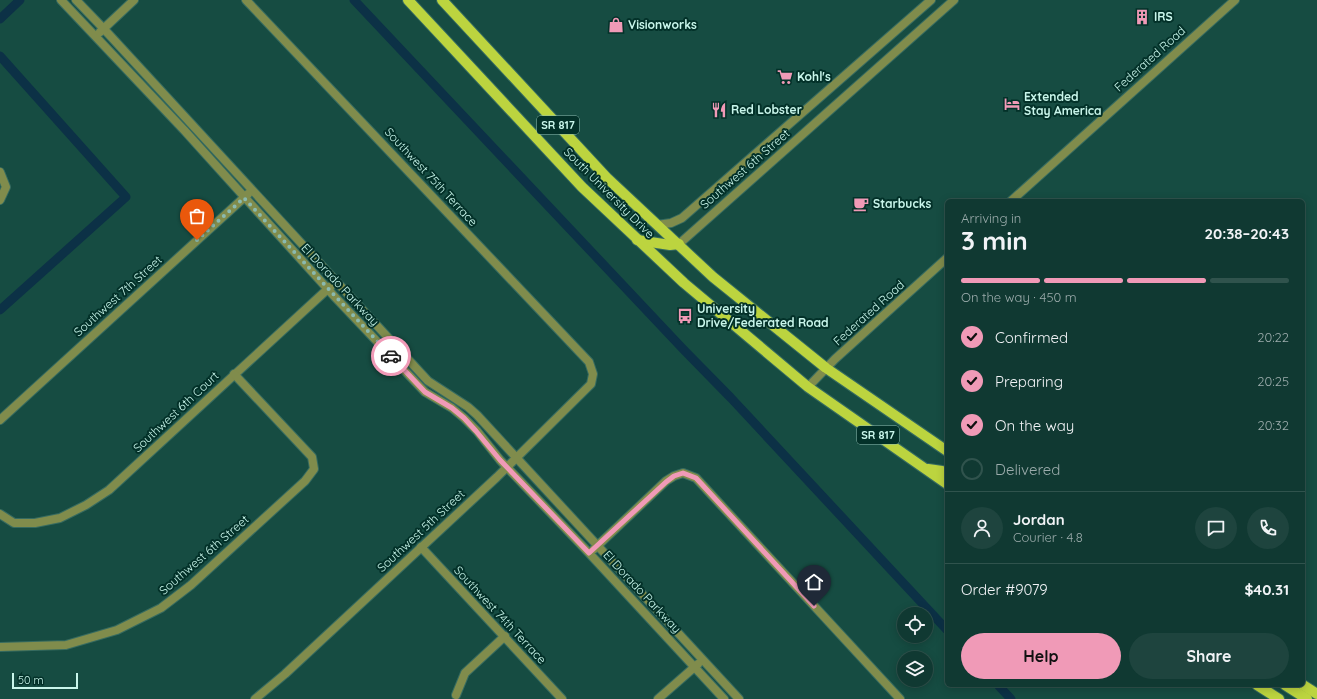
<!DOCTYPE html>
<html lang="en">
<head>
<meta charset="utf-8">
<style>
	body { margin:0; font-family:Quicksand,sans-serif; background:#1e443e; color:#f1f3f6; height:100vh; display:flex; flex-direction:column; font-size:15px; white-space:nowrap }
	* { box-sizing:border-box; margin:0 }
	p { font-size:13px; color:#9cacac }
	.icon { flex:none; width:22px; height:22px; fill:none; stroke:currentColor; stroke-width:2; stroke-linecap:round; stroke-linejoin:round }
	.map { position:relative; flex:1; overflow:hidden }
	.panel { position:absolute; left:945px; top:199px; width:360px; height:488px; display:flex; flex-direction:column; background:#103932; border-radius:6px; box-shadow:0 2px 10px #0003,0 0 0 1px #30534d }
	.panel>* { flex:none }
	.fabs { position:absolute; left:897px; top:607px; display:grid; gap:8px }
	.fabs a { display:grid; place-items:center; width:36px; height:36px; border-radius:50%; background:#103932; box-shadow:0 2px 10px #0003,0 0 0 1px #30534d; font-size:20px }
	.scale { position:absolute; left:12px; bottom:10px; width:66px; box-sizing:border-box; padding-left:4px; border:2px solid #c9f6eb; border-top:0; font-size:11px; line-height:14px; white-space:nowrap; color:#c9f6eb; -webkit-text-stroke:3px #033129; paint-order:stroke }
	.pin { position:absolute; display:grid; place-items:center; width:34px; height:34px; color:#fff; margin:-41px -17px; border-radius:50% 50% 50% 0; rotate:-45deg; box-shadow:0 0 4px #0007 }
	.pin .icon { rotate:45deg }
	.courier { position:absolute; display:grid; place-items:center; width:40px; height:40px; margin:-20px; border:3px solid #f09ab7; border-radius:50%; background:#fff; color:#222; box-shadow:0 1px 5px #0007 }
	.head em { font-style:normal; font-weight:800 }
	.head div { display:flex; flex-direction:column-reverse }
	.head { display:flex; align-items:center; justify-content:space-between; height:68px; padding:0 16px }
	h1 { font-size:26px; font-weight:800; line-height:30px }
	.bar { display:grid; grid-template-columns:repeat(4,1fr); gap:6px 4px; align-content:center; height:48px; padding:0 16px }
	.bar i { height:5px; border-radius:3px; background:#30534d }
	.bar .selected { background:#f09ab7 }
	.bar p { grid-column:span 4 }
	.line { display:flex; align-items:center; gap:10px; padding:0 16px; border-top:1px solid #30534d }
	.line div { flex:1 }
	.round { display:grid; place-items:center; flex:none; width:42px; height:42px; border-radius:21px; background:#1e443e }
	ol { padding:0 16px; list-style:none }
	li { display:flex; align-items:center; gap:12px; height:44px }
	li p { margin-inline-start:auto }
	li .icon { padding:4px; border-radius:50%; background:#f09ab7; color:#111; stroke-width:4 }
	li:last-child { color:#9cacac }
	li i { width:22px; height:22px; border:2px solid #30534d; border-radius:50% }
	.cta { display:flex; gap:8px; margin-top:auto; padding:8px 16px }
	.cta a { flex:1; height:46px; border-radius:24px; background:#f09ab7; color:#111; font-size:16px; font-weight:800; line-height:46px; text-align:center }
	.cta a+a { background:#1e443e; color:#f1f3f6 }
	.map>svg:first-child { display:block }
</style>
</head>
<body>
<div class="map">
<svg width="1317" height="699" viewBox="0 0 1317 699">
	<rect width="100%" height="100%" fill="#164c42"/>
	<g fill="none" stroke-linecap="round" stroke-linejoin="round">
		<g stroke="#0c3146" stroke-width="9">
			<path d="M354,0L683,349L731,398L947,630"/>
			<path d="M0,19L20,0"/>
			<path d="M0,56L126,197L0,310"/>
			<path d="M998,685L1011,699"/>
		</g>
		<defs>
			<g id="minor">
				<path d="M61,0L184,130L334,296L425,392L452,408L464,418L477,431L500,460L589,553L724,699"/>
				<path d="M76,0L103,28L428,381L468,407L477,415L739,699"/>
				<path d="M246,0L589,362L593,374L591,384L497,477L285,674L255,699"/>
				<path d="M100,32L134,0"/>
				<path d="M0,172L6,187L0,200"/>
				<path d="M0,420L248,194"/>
				<path d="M0,514L14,523H35L60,518L86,505L109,490L331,286"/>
				<path d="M421,547L562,699"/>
				<path d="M594,549L666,481L674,476L683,473L696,478L900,699"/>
				<path d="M0,647L66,645L117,630L161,608L191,585L305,481L314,469L312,457L234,374"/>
				<path d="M456,695L465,673L505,636"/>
				<path d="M658,699L698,664"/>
			</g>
			<g id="tertiary">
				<path d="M1011,201L1235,0"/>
				<path d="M657,225L671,223L682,218L931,0"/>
				<path d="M679,244L954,0"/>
				<path d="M808,387L835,359L947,258"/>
			</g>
			<g id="primary">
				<path d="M408,0L582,187L684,283L808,387L947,484"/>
				<path d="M442,0L607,178L713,277L826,368L947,451"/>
				<path d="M637,240L670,245L679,244"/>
				<path d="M928,469L942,471L947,474"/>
				<path d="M1257,685L1279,699"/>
				<path d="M1285,685L1307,699"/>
				<path d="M1303,685L1317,694"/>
			</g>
		</defs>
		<use href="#minor" stroke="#366b60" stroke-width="10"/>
		<use href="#tertiary" stroke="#366b60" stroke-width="10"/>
		<use href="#primary" stroke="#366b60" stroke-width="12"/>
		<use href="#minor" stroke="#808c4c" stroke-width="8"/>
		<use href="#tertiary" stroke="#808c4c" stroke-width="8"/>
		<use href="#primary" stroke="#bcd43f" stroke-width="10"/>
	</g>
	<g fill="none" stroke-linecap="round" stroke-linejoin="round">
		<path stroke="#8abab0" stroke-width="4" stroke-dasharray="0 7.2" d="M197,240L244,198L391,356"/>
		<path stroke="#f09ab7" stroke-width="5" d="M391,356L425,392L452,408L464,418L476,431L500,460L589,553L666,482L674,476L683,473L696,478L814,606"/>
	</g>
	<defs>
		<symbol id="building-bare" viewBox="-9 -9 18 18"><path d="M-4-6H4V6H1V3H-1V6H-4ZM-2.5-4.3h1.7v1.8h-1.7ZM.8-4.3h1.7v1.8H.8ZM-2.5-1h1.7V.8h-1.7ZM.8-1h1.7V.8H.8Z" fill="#f09ab7" stroke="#033129" stroke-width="2.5" paint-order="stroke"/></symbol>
		<symbol id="shop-bare" viewBox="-9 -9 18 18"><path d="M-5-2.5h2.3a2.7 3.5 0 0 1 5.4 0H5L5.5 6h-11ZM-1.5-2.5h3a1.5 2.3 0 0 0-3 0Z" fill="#f09ab7" stroke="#033129" stroke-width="2.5" paint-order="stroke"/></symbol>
		<symbol id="supermarket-bare" viewBox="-9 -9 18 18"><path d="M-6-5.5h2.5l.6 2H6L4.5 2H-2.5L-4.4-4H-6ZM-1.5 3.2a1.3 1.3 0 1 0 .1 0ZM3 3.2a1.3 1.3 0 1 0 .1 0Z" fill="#f09ab7" stroke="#033129" stroke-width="2.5" paint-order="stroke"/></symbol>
		<symbol id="hotel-bare" viewBox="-9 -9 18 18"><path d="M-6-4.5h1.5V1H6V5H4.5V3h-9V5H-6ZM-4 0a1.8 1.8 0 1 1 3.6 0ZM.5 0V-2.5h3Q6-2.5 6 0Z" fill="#f09ab7" stroke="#033129" stroke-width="2.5" paint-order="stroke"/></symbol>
		<symbol id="restaurant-bare" viewBox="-9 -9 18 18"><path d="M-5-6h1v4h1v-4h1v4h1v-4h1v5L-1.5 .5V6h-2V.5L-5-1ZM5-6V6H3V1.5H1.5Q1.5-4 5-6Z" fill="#f09ab7" stroke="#033129" stroke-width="2.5" paint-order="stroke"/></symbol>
		<symbol id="cafe-bare" viewBox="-9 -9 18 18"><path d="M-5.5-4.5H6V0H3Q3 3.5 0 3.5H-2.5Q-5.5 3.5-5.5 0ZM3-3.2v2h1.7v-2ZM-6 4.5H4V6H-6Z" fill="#f09ab7" stroke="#033129" stroke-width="2.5" paint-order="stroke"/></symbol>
		<symbol id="bus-bare" viewBox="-9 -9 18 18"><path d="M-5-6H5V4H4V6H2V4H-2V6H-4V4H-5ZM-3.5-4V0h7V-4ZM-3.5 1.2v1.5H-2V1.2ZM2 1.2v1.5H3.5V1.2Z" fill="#f09ab7" stroke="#033129" stroke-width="2.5" paint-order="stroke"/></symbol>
	</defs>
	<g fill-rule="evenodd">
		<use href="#building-bare" x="1131" y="6" width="22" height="22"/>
		<use href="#shop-bare" x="605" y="14" width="22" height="22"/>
		<use href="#supermarket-bare" x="774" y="66" width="22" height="22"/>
		<use href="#hotel-bare" x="1001" y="93" width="22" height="22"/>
		<use href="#restaurant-bare" x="708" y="99" width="22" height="22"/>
		<use href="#cafe-bare" x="850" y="193" width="22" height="22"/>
		<use href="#bus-bare" x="674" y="305" width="22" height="22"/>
	</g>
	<g text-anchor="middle" stroke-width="4" stroke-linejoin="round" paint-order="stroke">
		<g fill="#033129" stroke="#8ebbb1" stroke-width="1">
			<rect x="537" y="116" width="42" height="18" rx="3"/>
			<rect x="857" y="426" width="42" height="18" rx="3"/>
		</g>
		<g font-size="11" font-weight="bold" fill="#c9f6eb">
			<text x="558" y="129">SR 817</text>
			<text x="878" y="439">SR 817</text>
		</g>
		<g font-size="12" font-weight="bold" fill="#c9f6eb" stroke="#033129" text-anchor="start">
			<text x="1154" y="21">IRS</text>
			<text x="628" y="29">Visionworks</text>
			<text x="797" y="81">Kohl's</text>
			<text x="1024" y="101">Extended<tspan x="1024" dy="14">Stay America</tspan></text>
			<text x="731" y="114">Red Lobster</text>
			<text x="873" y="208">Starbucks</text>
			<text x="697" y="313">University<tspan x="697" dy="14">Drive/Federated Road</tspan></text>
		</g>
		<g font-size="12" fill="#c9f6eb" stroke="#033129">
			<text transform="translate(1150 59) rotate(-42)" y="4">Federated Road</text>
			<text transform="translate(745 169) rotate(-41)" y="4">Southwest 6th Street</text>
			<text transform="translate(431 177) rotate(47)" y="4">Southwest 75th Terrace</text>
			<text transform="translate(609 193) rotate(45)" y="4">South University Drive</text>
			<text transform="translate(340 285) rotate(47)" y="4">El Dorado Parkway</text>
			<text transform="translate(118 296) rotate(-42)" y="4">Southwest 7th Street</text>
			<text transform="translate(869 313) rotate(-42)" y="4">Federated Road</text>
			<text transform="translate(176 412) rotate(-43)" y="4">Southwest 6th Court</text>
			<text transform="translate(421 531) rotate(-43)" y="4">Southwest 5th Street</text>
			<text transform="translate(204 555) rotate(-41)" y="4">Southwest 6th Street</text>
			<text transform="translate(642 592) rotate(47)" y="4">El Dorado Parkway</text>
			<text transform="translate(500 615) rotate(47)" y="4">Southwest 74th Terrace</text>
		</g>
	</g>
</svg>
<div class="fabs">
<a><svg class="icon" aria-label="locate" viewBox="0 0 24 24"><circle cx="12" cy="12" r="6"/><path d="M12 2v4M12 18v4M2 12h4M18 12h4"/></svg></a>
<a><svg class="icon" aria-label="layers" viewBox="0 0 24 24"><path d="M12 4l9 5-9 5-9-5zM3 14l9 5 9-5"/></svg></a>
</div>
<div class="scale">50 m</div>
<div class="pin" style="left:197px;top:240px;background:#ea580c"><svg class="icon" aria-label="bag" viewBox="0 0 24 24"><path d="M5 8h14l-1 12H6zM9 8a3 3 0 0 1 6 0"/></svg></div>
<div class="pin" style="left:814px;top:606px;background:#1f2937"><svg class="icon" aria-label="home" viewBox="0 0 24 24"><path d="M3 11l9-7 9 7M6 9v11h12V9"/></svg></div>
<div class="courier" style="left:391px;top:356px"><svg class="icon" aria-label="car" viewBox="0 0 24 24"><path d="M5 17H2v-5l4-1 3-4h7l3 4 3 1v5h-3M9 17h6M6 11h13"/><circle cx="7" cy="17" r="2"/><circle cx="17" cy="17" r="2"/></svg></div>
<section class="panel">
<div class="head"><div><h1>3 min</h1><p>Arriving in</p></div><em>20:38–20:43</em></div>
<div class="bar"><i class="selected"></i><i class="selected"></i><i class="selected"></i><i></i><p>On the way · 450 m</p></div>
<ol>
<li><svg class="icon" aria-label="check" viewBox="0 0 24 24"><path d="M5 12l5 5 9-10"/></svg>Confirmed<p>20:22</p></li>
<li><svg class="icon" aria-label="check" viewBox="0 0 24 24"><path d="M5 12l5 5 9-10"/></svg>Preparing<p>20:25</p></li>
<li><svg class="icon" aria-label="check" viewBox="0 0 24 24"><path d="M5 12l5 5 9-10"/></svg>On the way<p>20:32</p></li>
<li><i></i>Delivered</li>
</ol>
<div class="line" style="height:72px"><a class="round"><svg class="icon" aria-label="person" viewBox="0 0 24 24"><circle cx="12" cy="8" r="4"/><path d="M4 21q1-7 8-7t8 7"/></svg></a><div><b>Jordan</b><p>Courier · 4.8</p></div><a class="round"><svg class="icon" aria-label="chat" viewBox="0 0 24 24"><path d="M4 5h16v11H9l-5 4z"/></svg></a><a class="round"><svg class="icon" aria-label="phone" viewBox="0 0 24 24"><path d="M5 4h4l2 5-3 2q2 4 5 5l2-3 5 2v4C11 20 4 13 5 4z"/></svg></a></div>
<div class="line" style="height:52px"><div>Order #9079</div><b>$40.31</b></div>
<div class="cta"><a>Help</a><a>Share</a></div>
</section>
</div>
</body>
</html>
